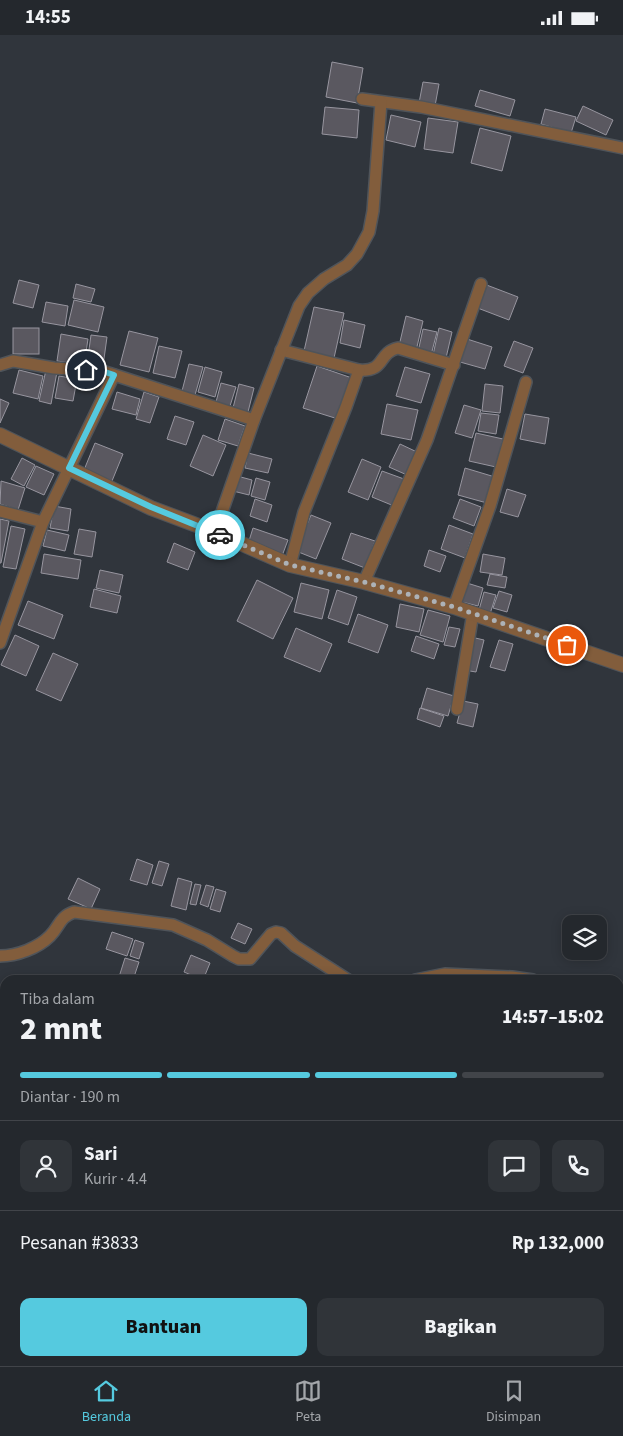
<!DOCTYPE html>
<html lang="id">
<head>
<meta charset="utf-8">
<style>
	body { margin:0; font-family:"Source Sans 3",sans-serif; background:#303439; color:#f1f3f6; height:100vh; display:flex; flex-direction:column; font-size:19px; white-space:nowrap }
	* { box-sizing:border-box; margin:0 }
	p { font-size:16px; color:#a3a6aa }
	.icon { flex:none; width:28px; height:28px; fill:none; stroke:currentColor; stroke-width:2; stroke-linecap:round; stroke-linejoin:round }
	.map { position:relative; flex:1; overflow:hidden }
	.sheet { position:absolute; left:0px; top:940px; width:624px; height:391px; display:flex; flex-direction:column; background:#24282d; border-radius:15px 15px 0 0; box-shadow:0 2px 12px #0003,0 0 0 1px #414449 }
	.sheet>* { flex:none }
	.controls { position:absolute; left:562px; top:880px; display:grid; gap:10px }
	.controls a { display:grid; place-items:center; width:45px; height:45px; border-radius:10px; background:#24282d; box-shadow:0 2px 12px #0003,0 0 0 1px #414449; font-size:25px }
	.pin { position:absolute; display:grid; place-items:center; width:42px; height:42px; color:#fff; margin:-21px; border:2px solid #fff; border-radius:50%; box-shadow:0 1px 5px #0007 }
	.courier { position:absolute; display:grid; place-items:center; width:50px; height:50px; margin:-25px; border:4px solid #55cadf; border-radius:50%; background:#fff; color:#222; box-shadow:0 1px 6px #0007 }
	.headline em { font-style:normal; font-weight:800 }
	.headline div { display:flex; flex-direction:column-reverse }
	.headline { display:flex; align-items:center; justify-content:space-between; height:85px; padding:0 20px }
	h1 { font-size:32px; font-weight:800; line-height:38px }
	.bar { display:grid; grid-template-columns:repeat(4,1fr); gap:8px 5px; align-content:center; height:60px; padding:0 20px }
	.bar i { height:6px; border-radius:4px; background:#414449 }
	.bar .active { background:#55cadf }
	.bar p { grid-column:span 4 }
	.line { display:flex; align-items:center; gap:12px; padding:0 20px; border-top:1px solid #414449 }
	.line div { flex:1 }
	.round { display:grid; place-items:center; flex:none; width:52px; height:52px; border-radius:10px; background:#303439 }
	.primary-button { display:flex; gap:10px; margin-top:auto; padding:10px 20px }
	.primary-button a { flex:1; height:58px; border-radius:10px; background:#55cadf; color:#111; font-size:20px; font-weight:800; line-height:58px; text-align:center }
	.primary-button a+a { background:#303439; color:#f1f3f6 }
	.status { display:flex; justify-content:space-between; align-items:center; height:35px; padding:0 25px; background:#24282d; direction:ltr }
	.status svg { height:14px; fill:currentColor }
	.dock { display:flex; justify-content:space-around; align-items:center; height:70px; border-top:1px solid #414449; background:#24282d; font-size:14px; color:#a3a6aa }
	.dock a { display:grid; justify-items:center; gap:2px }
	.dock .active { color:#55cadf }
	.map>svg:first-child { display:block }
</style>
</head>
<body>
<div class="status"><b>14:55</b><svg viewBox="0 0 49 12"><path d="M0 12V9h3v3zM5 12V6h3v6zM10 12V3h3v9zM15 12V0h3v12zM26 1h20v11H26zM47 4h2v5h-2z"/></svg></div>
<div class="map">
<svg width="623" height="1331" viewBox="0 0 623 1331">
	<rect width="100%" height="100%" fill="#30353c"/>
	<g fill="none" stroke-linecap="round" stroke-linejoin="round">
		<g stroke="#022747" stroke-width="3">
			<path d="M0,992L5,995"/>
			<path d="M619,1278L623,1281"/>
		</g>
	</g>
	<g fill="#5a5860" stroke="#97959f">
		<path d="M332,27L363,33L357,68L326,62Z"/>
		<path d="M423,47L439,49L435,71L419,68Z"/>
		<path d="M480,55L515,65L510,81L475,71Z"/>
		<path d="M583,71L613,85L606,100L576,86Z"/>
		<path d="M325,72L359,75L357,103L322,99Z"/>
		<path d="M545,74L576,82L571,98L541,89Z"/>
		<path d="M391,80L421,87L415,112L386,105Z"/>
		<path d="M428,83L458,87L453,118L424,114Z"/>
		<path d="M480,93L511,101L502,136L471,128Z"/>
		<path d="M19,245L39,250L33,273L13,268Z"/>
		<path d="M76,249L95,254L91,267L73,263Z"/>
		<path d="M484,249L518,262L509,285L475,272Z"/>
		<path d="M74,265L104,272L98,297L68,290Z"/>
		<path d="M46,267L68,271L65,291L42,287Z"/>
		<path d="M314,272L344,278L334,323L304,316Z"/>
		<path d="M406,281L423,286L416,316L399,311Z"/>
		<path d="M344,285L365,290L360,313L340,308Z"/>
		<rect x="13" y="293" width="26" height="26"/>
		<path d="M439,293L452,297L446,323L433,320Z"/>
		<path d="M423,294L437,297L431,320L418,317Z"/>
		<path d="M129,296L158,303L149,337L120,330Z"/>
		<path d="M61,299L88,304L84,330L57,326Z"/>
		<path d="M91,300L107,302L103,331L87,329Z"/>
		<path d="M467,304L492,312L485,334L460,327Z"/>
		<path d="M514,306L533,313L523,338L504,331Z"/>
		<path d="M159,311L182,316L175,343L153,338Z"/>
		<path d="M189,329L203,332L195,360L182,356Z"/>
		<path d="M317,331L352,343L338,384L303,373Z"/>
		<path d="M205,332L222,337L215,362L198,357Z"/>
		<path d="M405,332L430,339L421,368L396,361Z"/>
		<path d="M19,335L43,341L38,364L13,358Z"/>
		<path d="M46,335L57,337L51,369L39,366Z"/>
		<path d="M59,341L77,344L73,366L55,363Z"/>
		<path d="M221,348L236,352L230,371L216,367Z"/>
		<path d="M239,349L254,353L248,377L233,373Z"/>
		<path d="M485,349L503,351L500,378L482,376Z"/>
		<path d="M117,357L140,364L136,380L112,374Z"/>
		<path d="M144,357L159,362L150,388L136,384Z"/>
		<path d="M0,364L9,368L0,388Z"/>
		<path d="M387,369L418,375L411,405L381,399Z"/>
		<path d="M464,370L481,375L472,403L455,398Z"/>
		<path d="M481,378L499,380L496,399L478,396Z"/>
		<path d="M525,379L549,383L545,409L520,404Z"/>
		<path d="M175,381L194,387L186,410L167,404Z"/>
		<path d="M225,384L245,391L238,411L218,405Z"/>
		<path d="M476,398L503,404L496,432L469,426Z"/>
		<path d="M203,400L226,410L213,441L190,431Z"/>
		<path d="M95,408L123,419L112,446L84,435Z"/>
		<path d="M400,409L417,417L407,440L389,432Z"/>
		<path d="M248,418L272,424L268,438L245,433Z"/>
		<path d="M22,423L35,430L24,451L11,444Z"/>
		<path d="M362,424L381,432L368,465L348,457Z"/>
		<path d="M36,431L54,439L44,460L26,452Z"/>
		<path d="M465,433L495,442L487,468L458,460Z"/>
		<path d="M382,436L404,444L394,471L372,462Z"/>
		<path d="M237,441L252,445L249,460L233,456Z"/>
		<path d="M256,443L270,447L265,465L251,461Z"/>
		<path d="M1,446L25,453L18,475L0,469Z"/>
		<path d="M507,454L526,460L518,482L500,477Z"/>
		<path d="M255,464L272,470L267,487L250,481Z"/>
		<path d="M460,464L481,472L474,491L453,483Z"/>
		<path d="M54,471L71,474L68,496L50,493Z"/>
		<path d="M311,480L331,488L316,524L296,516Z"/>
		<path d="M0,484L9,486L1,528H0Z"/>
		<path d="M449,490L473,499L465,523L441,514Z"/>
		<path d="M11,491L25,494L16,534L3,532Z"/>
		<path d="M253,493L288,505L282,521L248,509Z"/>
		<path d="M79,494L96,497L92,522L74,519Z"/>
		<path d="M47,495L69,500L65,516L43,511Z"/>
		<path d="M351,498L375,506L365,533L342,524Z"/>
		<path d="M174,508L195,517L188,535L167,527Z"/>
		<path d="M429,515L446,521L440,537L424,531Z"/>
		<path d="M44,519L81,525L78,544L41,538Z"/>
		<path d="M483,519L505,523L502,540L480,537Z"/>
		<path d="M100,535L123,540L119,558L96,553Z"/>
		<path d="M490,539L507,542L505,553L487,550Z"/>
		<path d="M257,545L293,563L273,604L237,586Z"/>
		<path d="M301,548L329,555L322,584L294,577Z"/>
		<path d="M467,548L483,553L478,571L462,567Z"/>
		<path d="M94,554L121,561L117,578L90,572Z"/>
		<path d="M337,555L357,562L348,590L328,583Z"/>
		<path d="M499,556L512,560L507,577L493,573Z"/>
		<path d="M484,557L496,560L490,579L479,575Z"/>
		<path d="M28,566L63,580L54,604L18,590Z"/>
		<path d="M400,569L424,574L419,597L396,592Z"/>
		<path d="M428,575L450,581L443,607L420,600Z"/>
		<path d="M358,579L388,590L378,618L348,607Z"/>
		<path d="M449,592L460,594L455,612L444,610Z"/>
		<path d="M296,593L332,609L320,637L284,622Z"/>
		<path d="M15,600L39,611L26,641L1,630Z"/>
		<path d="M416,601L439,609L434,624L411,616Z"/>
		<path d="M471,602L484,605L476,637L464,635Z"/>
		<path d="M499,605L513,609L505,636L490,632Z"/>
		<path d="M53,618L78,629L61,666L36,655Z"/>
		<path d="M427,653L454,661L448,681L421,673Z"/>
		<path d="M463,666L478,669L473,692L457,688Z"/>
		<path d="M420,673L444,681L440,692L417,684Z"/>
		<path d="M137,824L153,830L147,850L130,845Z"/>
		<path d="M159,826L169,829L162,851L152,848Z"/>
		<path d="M78,843L100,854L91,874L68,864Z"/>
		<path d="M178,843L192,847L186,875L171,871Z"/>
		<path d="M195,849L201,850L196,870L190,869Z"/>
		<path d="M206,850L214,852L208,872L200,869Z"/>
		<path d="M216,854L226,857L220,877L210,874Z"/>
		<path d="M238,888L252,894L245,909L231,903Z"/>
		<path d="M112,897L133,904L127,921L106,914Z"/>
		<path d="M135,905L144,908L139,924L130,921Z"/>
		<path d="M191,920L210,928L203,945L184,937Z"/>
		<path d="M125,923L139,927L133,945L119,942Z"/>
		<path d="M619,1007L623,1009V1027L619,1026Z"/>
		<path d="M619,1030L623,1032V1053L619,1052Z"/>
		<path d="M619,1059L623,1061V1081L619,1079Z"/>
		<path d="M619,1084L623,1086V1107L619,1106Z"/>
		<path d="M0,1148L5,1151V1161L2,1167L0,1166Z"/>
		<path d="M0,1206L5,1209V1215L0,1224Z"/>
	</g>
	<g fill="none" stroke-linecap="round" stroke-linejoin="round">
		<defs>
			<g id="minor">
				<path d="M362,64L421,72L623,113"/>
				<path d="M281,315L359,335C386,337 377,318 398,313L454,330"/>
				<path d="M0,330L13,326L54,333L102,336L254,385"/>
				<path d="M0,476L43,487"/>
				<path d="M215,497L254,385L299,271L308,258L324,244L347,230L357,219L369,197L373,176L381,67"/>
				<path d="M290,530L304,477L346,372L359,335"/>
				<path d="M364,547L427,405L481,249"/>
				<path d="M454,572L490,471L526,347"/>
				<path d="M0,608L43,487L114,340"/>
				<path d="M457,674L473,578"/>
				<path d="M0,921C17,921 38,913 50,901C60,891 59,882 74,877L173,890L207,905L233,921L239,924H250L271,899L276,897L281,898L295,911L348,945"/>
				<path d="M415,945L445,939L512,942L533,945"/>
				<path d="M619,989L623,992"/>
				<path d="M0,1170L5,1172"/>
				<path d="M257,1326L263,1331"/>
			</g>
			<path id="tertiary" d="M0,400L151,473L215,497L290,530L364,547L454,572L623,630"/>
		</defs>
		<use href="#minor" stroke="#4f545a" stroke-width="14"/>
		<use href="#tertiary" stroke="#4f545a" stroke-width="16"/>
		<use href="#minor" stroke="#825d3c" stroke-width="11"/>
		<use href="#tertiary" stroke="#825d3c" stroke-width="14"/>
	</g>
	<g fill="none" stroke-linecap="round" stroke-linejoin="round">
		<path stroke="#adb2b7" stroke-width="5" stroke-dasharray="0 9" d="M220,500L290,530L364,547L454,572L567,610"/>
		<path stroke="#55cadf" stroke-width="6" d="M86,335L102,336L114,340L69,433L151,472L220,500"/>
	</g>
</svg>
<div class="controls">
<a><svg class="icon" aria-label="layers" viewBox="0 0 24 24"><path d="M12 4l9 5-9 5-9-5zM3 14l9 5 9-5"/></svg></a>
</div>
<div class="pin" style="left:567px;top:610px;background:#ea580c"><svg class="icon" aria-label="bag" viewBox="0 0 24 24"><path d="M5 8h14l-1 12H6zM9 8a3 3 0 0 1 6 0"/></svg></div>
<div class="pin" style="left:86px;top:335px;background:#1f2937"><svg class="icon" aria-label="home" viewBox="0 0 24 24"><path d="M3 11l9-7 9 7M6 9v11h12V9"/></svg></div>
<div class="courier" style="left:220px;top:500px"><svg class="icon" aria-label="car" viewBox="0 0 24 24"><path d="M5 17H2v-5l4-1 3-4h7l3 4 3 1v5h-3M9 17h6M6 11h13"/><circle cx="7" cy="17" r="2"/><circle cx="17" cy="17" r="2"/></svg></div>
<section class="sheet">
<div class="headline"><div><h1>2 mnt</h1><p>Tiba dalam</p></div><em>14:57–15:02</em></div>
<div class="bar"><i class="active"></i><i class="active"></i><i class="active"></i><i></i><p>Diantar · 190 m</p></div>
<div class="line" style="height:90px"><a class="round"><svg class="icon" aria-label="person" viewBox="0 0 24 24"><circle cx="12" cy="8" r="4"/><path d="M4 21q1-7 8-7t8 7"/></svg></a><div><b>Sari</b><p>Kurir · 4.4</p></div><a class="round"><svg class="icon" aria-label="chat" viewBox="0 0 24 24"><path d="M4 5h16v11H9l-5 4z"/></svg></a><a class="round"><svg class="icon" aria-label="phone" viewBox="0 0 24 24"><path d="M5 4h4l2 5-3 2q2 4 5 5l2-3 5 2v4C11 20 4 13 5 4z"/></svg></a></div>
<div class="line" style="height:65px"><div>Pesanan #3833</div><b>Rp 132,000</b></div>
<div class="primary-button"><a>Bantuan</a><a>Bagikan</a></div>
</section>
</div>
<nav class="dock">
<a class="active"><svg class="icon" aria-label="home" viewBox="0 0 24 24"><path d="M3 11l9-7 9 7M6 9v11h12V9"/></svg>Beranda</a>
<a><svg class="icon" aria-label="map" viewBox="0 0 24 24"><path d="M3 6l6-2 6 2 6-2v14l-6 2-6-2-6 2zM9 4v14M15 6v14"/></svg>Peta</a>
<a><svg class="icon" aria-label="saved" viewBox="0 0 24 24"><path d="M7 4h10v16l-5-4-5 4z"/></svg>Disimpan</a>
</nav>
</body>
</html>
